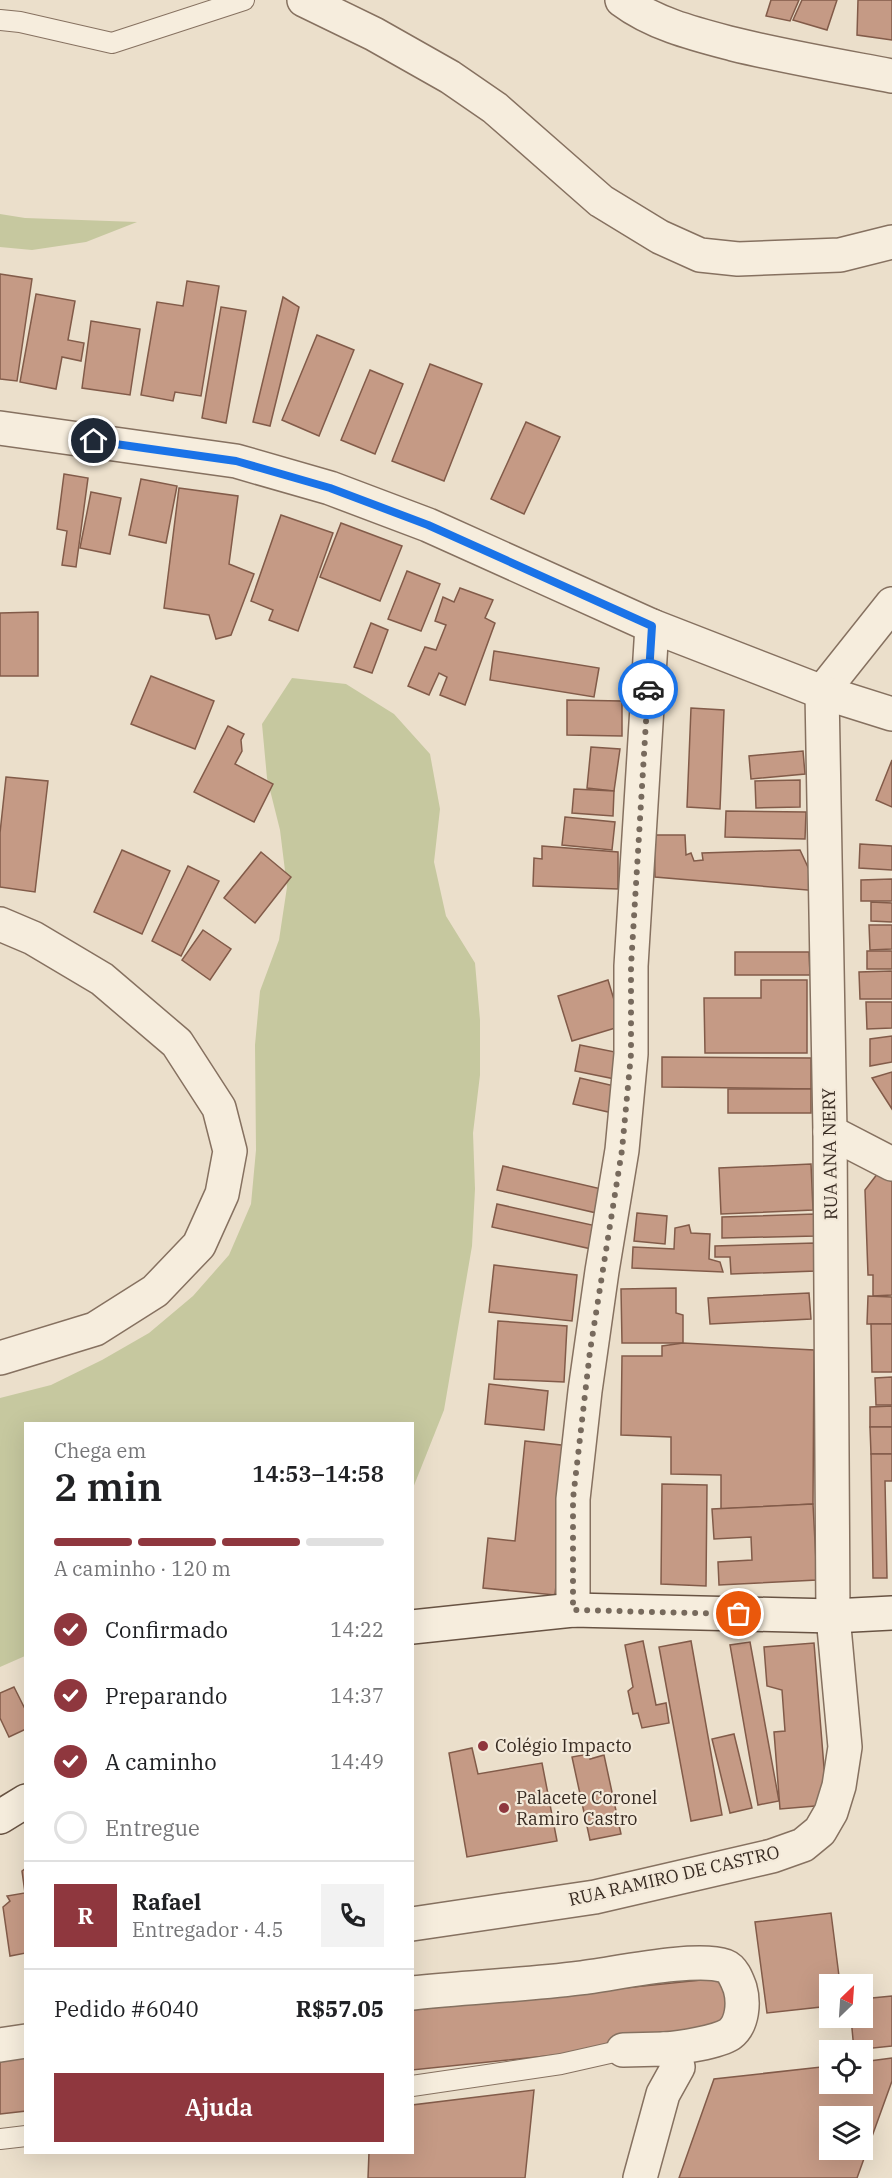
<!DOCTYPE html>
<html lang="pt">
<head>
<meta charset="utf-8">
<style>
	body { margin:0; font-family:"IBM Plex Serif",serif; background:#f2f2f2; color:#202124; height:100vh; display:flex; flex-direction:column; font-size:22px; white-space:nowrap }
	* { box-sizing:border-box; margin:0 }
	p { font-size:20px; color:#757577 }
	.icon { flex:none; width:33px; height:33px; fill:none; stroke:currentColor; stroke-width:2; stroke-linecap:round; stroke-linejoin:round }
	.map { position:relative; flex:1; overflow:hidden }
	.panel { position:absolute; left:24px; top:1422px; width:390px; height:732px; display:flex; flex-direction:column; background:#fff; border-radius:0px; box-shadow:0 6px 24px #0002 }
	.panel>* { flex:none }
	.needle { width:39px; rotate:25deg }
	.tools { position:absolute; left:819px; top:1974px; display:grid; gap:12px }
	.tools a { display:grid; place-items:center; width:54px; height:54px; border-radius:0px; background:#fff; box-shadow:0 6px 24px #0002; font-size:30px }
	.pin { position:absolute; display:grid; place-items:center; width:51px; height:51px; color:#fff; margin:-26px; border:3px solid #fff; border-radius:50%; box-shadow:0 2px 6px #0007 }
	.courier { position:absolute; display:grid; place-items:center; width:60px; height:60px; margin:-30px; border:4px solid #1a73e8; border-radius:50%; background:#fff; color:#222; box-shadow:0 2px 8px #0007 }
	.headline em { font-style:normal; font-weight:600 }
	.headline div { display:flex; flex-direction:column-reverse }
	.headline { display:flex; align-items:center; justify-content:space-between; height:102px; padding:0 30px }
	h1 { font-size:39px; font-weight:600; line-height:45px }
	.bar { display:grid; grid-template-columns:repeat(4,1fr); gap:9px 6px; align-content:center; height:72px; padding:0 30px }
	.bar i { height:8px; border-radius:4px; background:#e0e0e0 }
	.bar .selected { background:#8f373e }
	.bar p { grid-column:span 4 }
	.line { display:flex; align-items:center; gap:15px; padding:0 30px; border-top:2px solid #e0e0e0 }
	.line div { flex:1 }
	.round { display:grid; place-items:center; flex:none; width:63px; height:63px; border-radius:0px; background:#f2f2f2 }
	ol { padding:0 30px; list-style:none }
	li { display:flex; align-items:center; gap:18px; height:66px }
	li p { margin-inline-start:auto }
	li .icon { padding:6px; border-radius:50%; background:#8f373e; color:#fff; stroke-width:4 }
	li:last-child { color:#757577 }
	li i { width:33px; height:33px; border:3px solid #e0e0e0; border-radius:50% }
	.cta { display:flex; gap:12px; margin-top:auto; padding:12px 30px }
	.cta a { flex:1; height:69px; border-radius:0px; background:#8f373e; color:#fff; font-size:24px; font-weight:600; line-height:69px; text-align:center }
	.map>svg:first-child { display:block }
</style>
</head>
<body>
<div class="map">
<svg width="892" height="2178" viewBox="0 0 892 2178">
	<rect width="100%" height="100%" fill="#ebdfcb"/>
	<g fill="#c6c89f">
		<path d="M0,214L25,218L137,222L86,242L32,250L0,247Z"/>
		<path d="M292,678L346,684L394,714L430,754L440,809L434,862L446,916L475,963L480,1020V1075L473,1133L475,1189L472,1246L444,1410L413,1488L412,1424H26L25,1656L0,1667V1398L51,1385L102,1360L149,1333L193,1296L229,1255L251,1204L256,1150L255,1045L260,991L279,940L287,887L280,830L267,778L262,724Z"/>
	</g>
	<g fill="#c59a85" stroke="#825b49" stroke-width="1.5" fill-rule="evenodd">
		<path d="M771,0H799L790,21L766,16Z"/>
		<path d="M802,0H837L827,30L793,20Z"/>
		<path d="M858,0H892V40L857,35Z"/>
		<path d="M0,274L32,279L17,381L0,379Z"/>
		<path d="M187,281L219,286L201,396L175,392L173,401L141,395L157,302L183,306Z"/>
		<path d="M36,294L75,301L68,340L84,343L81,361L62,357L56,389L20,382Z"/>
		<path d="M283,297L299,307L270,426L253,422Z"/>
		<path d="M221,307L246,311L226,423L202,418Z"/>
		<path d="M91,321L140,329L130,395L82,388Z"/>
		<path d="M317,335L354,350L319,436L282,420Z"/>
		<path d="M430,364L482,384L444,481L392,461Z"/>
		<path d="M370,370L403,384L375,454L341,440Z"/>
		<path d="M526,422L560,437L524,514L491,499Z"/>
		<path d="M64,474L88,478L76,567L62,565L67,531L57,529Z"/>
		<path d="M141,479L177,486L166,543L129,535Z"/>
		<path d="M179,488L238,496L229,564L254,574L231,635L216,639L209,615L164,608Z"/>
		<path d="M91,492L121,498L110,554L80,548Z"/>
		<path d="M281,515L333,533L298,631L269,620L273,610L251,601Z"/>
		<path d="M341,523L402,546L380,601L320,577Z"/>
		<path d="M407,571L440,584L421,631L388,619Z"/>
		<path d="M460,588L493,600L485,618L495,623L465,705L440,695L447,677L439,673L429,695L408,686L425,647L436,650L446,625L435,621L443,597L454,602Z"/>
		<path d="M38,612V676H0V613Z"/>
		<path d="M371,623L388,630L372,673L354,667Z"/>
		<path d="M494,651L599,668L594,697L490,680Z"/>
		<path d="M151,676L214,701L195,749L131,724Z"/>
		<path d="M567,700L622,701V736L567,735Z"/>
		<path d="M691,708L724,710L720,809L687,807Z"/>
		<path d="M228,726L244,734L241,740L242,751L235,764L273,784L254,822L194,792Z"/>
		<path d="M591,747L620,749L614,791L587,788Z"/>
		<path d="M803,751L805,774L751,779L749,756Z"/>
		<path d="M892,760V807L876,800Z"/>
		<path d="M6,777L48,781L35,892L0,887V833Z"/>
		<path d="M800,780V807L756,808L755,781Z"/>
		<path d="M574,789L614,791L613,816L572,813Z"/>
		<path d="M726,811L806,812L805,839L725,837Z"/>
		<path d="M565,817L615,822L612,850L562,845Z"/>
		<path d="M654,835H685L686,855L691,853L694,861L703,860L702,853L800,850L819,891L655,877Z"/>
		<path d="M860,844L892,846V870L859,868Z"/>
		<path d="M542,846L618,852V889L533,886L534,858L542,859Z"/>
		<path d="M122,850L170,871L142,934L94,912Z"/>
		<path d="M261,852L291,877L255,923L224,898Z"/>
		<path d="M188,866L219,881L181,956L152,941Z"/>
		<path d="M892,879V901H861V880Z"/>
		<path d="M871,902L892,903V922L871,921Z"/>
		<path d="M869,925H892V949L870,950Z"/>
		<path d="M203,930L231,949L210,980L182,960Z"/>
		<rect x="867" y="951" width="25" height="18"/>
		<path d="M735,952H809L810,975H735Z"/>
		<path d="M892,971V999H860L859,972Z"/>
		<path d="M608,980L622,1026L572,1041L558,996Z"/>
		<path d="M761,980H807V1053H705L704,998H761Z"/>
		<path d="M866,1002H892V1028L867,1029Z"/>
		<path d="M892,1036V1062L870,1066V1039Z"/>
		<path d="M580,1045L620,1053L615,1079L575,1071Z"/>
		<path d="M662,1057L811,1058V1089L662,1087Z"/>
		<path d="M892,1072V1109L872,1078Z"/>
		<path d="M580,1078L623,1088L617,1114L573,1104Z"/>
		<rect x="728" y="1089" width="83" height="24"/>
		<path d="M811,1164L813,1210L721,1214L719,1168Z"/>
		<path d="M503,1166L610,1191L605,1215L497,1190Z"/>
		<path d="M881,1169L892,1177V1295L873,1296V1275H868L865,1190Z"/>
		<path d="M497,1204L601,1227L596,1250L492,1227Z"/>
		<path d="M637,1213L667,1216L665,1244L634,1241Z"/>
		<path d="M815,1214L816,1236L722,1238V1217Z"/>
		<path d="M689,1225L691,1233L710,1234L709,1259L720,1262L723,1272L632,1268L633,1247L674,1249L675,1228Z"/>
		<path d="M815,1243L816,1271L731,1274L730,1257H715V1246Z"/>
		<path d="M494,1265L577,1275L572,1321L489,1312Z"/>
		<path d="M676,1288V1313L683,1315V1343H622L621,1289Z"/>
		<path d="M809,1293L811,1319L710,1324L708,1298Z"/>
		<path d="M868,1296L892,1297V1324H867Z"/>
		<path d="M498,1321L567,1326L564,1382L494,1379Z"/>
		<path d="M871,1324H892V1372H872Z"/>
		<path d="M683,1343L814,1350L813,1504L721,1509V1475L671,1474V1437L621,1435L622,1356H662V1346Z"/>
		<path d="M892,1377V1405H876L875,1378Z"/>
		<path d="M489,1384L548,1391L544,1430L485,1424Z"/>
		<path d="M892,1406V1427H870V1407Z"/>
		<path d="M870,1427H892V1454H871Z"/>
		<path d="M525,1441L570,1446L555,1595L483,1588L488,1538L515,1541Z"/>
		<path d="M871,1454H892V1481H885L887,1578H873Z"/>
		<path d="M662,1484L707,1485L706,1586L661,1584Z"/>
		<path d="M813,1504L817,1580L719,1585L718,1562L752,1560L751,1537L714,1539L712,1509Z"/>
		<path d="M643,1641L656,1705L666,1703L669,1723L642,1728L638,1713L633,1714L628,1691L633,1687L625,1645Z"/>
		<path d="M691,1641L722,1815L691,1821L659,1647Z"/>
		<path d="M750,1642L779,1801L758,1805L730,1645Z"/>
		<path d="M814,1643L827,1805L780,1809L774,1732L785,1731L782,1690L767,1686L764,1647Z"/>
		<path d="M14,1687L26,1711V1729L9,1737L0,1718V1693Z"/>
		<path d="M734,1734L752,1808L730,1813L712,1739Z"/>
		<path d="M472,1748L478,1774L542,1763L557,1841L467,1857L449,1753Z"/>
		<path d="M588,1754L590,1759L604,1755L621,1834L590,1840L572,1757Z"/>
		<path d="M26,1868V1953L10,1956L3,1907L10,1901L7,1896L25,1893L22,1871Z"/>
		<path d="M831,1913L840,1984H830V2006L767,2013L755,1922Z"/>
		<path d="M730,1977L737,2036L412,2070V2010Z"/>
		<path d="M892,1996V2046L854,2050L851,2018H862V1999Z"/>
		<path d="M26,2050V2111L0,2114V2052Z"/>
		<path d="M892,2058V2081L857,2178H679L714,2079L830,2066V2084H862V2062ZM830,2116H862V2150H830Z"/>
		<path d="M534,2090L525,2178H368L369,2152H412V2105Z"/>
	</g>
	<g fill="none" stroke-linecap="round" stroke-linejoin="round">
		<defs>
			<g id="service">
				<path d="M0,20L20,22L112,43L244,0"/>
				<path d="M412,2086L561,2064L623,2050"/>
				<path d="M0,2139L26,2136"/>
			</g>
			<g id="minor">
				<path d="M304,0L374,34L450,77L495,108L601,201L660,237L700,255L738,259L840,255L892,242"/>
				<path d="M0,924L33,938L102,979L177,1043L219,1108L230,1151L222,1194L199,1245L155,1291L95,1329L0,1358"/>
				<path d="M830,1132L892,1164"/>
				<path d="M573,1610V1499L585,1391L602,1271L622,1150L631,1054V966L652,626"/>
				<path d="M412,1924L595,1897L772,1856L803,1845L820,1831L831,1812L839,1786L845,1747L833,1616L830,1132L822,692L892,604"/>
				<path d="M412,1993C468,1987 525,1985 580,1978C614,1974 696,1956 725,1966C733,1969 737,1980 740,1988C744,2002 743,2024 730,2034C718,2042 679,2048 664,2049"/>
				<path d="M0,2045L26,2041"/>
				<path d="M623,2050L664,2049L675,2056L678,2067L663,2094L640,2178"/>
			</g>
			<g id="tertiary">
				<path d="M622,0C654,24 695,34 733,44C786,57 839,66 892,76"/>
				<path d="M0,428L236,461L330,488L428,525L652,626L822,692L892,714"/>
			</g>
			<g id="secondary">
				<path d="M412,1627L573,1610L833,1616L892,1613"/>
				<path d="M0,1817L26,1801"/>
			</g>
		</defs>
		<use href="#service" stroke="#867160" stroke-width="22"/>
		<use href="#minor" stroke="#867160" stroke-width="36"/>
		<use href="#tertiary" stroke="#867160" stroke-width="36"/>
		<use href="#secondary" stroke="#685343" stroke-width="36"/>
		<use href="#service" stroke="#f6eddd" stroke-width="20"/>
		<use href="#minor" stroke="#f6eddd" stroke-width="33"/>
		<use href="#tertiary" stroke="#f6eddd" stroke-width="33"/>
		<use href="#secondary" stroke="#f6eddd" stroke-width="33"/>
	</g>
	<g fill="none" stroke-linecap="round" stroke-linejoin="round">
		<path stroke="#776a5d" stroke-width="6" stroke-dasharray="0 10.8" d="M648,689L631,966V1054L622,1150L590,1351L573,1499V1610L739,1614"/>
		<path stroke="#1a73e8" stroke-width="8" d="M94,441L236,461L330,488L428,525L652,626L648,689"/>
	</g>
	<g fill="#8f373e" stroke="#f3e9d9" stroke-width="2">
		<circle cx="483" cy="1746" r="6"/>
		<circle cx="504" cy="1808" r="6"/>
	</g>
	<g text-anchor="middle" stroke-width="4.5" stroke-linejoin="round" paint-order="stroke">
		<g font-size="18" fill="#382b22" stroke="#f3e9d9">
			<text transform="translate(830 1154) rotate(-91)" y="6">RUA ANA NERY</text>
			<text transform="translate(674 1876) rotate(-13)" y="6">RUA RAMIRO DE CASTRO</text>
		</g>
		<g font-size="18" fill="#382b22" stroke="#f3e9d9" text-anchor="start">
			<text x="495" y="1752">Colégio Impacto</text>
			<text x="516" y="1804">Palacete Coronel<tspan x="516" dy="21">Ramiro Castro</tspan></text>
		</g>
	</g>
</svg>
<div class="tools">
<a><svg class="needle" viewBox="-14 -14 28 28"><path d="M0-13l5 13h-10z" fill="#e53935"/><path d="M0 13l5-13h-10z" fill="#757577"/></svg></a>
<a><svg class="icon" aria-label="locate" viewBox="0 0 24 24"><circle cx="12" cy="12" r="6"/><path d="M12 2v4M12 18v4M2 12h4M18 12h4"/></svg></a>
<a><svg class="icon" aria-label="layers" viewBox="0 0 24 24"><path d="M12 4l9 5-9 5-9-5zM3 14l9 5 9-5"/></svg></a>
</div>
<div class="pin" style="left:739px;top:1614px;background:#ea580c"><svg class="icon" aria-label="bag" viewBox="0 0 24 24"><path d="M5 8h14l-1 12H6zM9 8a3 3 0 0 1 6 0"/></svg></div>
<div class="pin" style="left:94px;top:441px;background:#1f2937"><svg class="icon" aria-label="home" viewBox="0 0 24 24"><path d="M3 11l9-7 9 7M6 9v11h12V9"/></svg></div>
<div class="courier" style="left:648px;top:689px"><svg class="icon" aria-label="car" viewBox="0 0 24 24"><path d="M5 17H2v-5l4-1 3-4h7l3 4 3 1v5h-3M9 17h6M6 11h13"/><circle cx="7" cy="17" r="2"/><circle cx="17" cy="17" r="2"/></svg></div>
<section class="panel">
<div class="headline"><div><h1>2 min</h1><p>Chega em</p></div><em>14:53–14:58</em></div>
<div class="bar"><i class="selected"></i><i class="selected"></i><i class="selected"></i><i></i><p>A caminho · 120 m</p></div>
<ol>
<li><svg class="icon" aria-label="check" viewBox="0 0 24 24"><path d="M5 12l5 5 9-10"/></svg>Confirmado<p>14:22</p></li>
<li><svg class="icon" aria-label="check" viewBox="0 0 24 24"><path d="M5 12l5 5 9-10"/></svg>Preparando<p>14:37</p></li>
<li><svg class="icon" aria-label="check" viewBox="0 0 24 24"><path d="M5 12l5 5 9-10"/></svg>A caminho<p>14:49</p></li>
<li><i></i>Entregue</li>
</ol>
<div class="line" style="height:108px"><b class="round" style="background:#8f373e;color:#fff">R</b><div><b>Rafael</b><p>Entregador · 4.5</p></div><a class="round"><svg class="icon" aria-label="phone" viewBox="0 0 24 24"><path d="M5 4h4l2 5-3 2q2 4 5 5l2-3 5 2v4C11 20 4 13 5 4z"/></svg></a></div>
<div class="line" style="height:78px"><div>Pedido #6040</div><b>R$57.05</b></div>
<div class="cta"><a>Ajuda</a></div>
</section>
</div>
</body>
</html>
